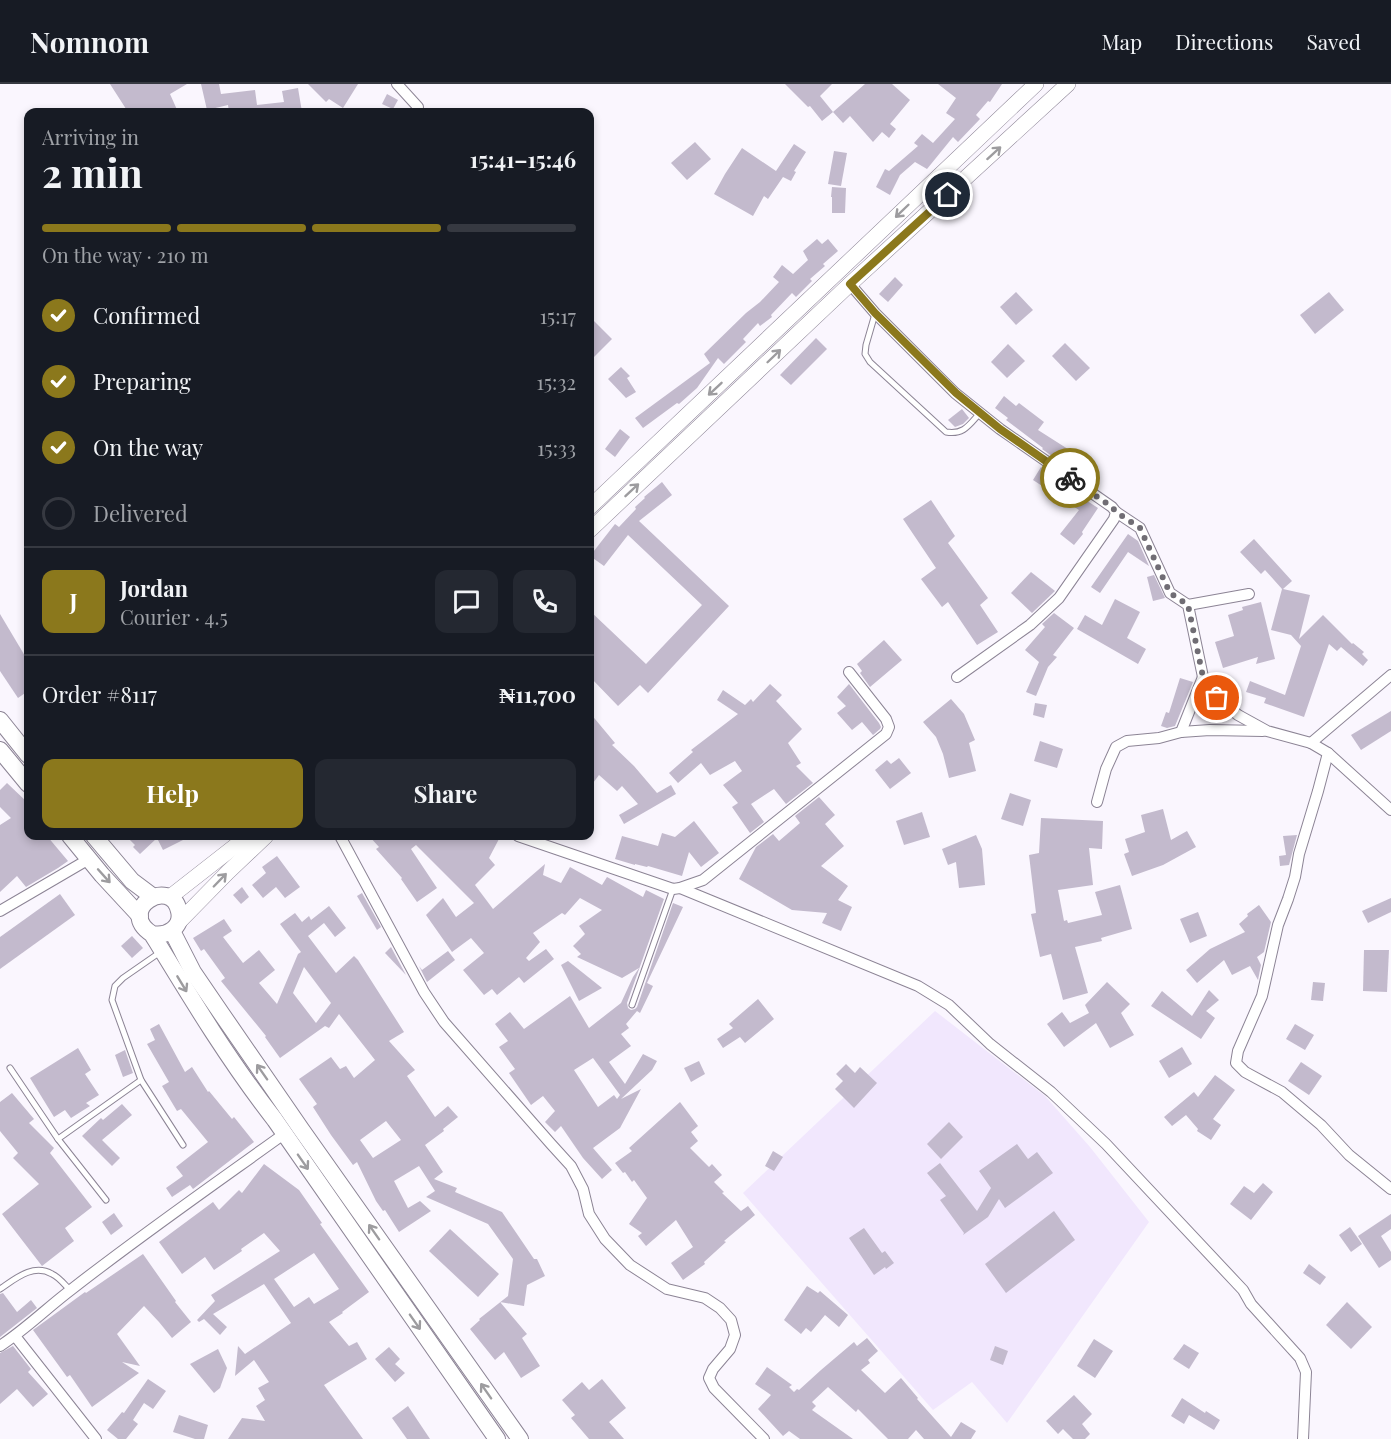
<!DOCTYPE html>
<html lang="en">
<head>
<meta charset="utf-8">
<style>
	body { margin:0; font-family:"Playfair Display",serif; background:#242831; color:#f1f3f6; height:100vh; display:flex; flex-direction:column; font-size:22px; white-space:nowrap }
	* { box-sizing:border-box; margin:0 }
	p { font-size:20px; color:#9ea1a6 }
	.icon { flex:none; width:33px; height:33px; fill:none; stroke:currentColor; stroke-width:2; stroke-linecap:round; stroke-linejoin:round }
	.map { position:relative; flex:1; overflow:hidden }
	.details { position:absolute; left:24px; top:24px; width:570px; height:732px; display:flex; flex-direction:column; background:#171b24; border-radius:12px; box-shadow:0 3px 9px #0003 }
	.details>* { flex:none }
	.pin { position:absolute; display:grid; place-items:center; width:51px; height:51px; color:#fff; margin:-26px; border:3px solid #fff; border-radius:50%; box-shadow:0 2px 6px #0007 }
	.courier { position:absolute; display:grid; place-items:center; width:60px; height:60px; margin:-30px; border:4px solid #8b781c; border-radius:50%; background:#fff; color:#222; box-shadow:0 2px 8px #0007 }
	.head em { font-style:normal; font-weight:700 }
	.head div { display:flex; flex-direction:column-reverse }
	.head { display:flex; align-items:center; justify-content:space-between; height:102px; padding:0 18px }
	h1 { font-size:39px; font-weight:700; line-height:45px }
	.bar { display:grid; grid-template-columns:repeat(4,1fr); gap:9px 6px; align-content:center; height:72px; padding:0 18px }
	.bar i { height:8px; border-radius:4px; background:#363941 }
	.bar .on { background:#8b781c }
	.bar p { grid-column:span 4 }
	.line { display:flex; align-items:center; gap:15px; padding:0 18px; border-top:2px solid #363941 }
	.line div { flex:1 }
	.round { display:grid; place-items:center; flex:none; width:63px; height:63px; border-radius:12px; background:#242831 }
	ol { padding:0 18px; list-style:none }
	li { display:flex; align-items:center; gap:18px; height:66px }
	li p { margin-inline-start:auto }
	li .icon { padding:6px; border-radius:50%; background:#8b781c; color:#fff; stroke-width:4 }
	li:last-child { color:#9ea1a6 }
	li i { width:33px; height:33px; border:3px solid #363941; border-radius:50% }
	.cta { display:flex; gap:12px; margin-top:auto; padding:12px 18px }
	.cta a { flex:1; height:69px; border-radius:12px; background:#8b781c; color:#fff; font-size:24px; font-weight:700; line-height:69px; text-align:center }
	.cta a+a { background:#242831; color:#f1f3f6 }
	header { display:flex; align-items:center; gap:36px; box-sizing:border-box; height:84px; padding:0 30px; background:#171b24; border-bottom:2px solid #363941 }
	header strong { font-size:28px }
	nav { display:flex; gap:33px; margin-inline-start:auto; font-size:21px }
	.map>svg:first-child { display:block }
</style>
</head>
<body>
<header>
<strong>Nomnom</strong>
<nav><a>Map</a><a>Directions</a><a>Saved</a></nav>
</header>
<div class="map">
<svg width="1391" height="1355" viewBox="0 0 1391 1355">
	<rect width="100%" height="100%" fill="#faf6fe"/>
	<path fill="#f1e7fd" d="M935,927L1045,1012L1090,1063L1149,1138L1007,1339L972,1298L933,1326L743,1109Z"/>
	<g fill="#c3bacd" fill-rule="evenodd">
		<path d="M110,0H187L170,10L178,28H128Z"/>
		<path d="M201,0H219L221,10L255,6L257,21L284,18L282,7L298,4L302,28H229L228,21L207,26Z"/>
		<path d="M308,0H358L343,24L329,15L326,18Z"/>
		<path d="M785,0H832L820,12L833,28L822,37L810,22L808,23Z"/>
		<path d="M865,0H892L910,16L890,40L896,45L889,54L882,48L873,58L850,32L843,39L833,28Z"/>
		<path d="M938,0H1002L990,18L988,17L976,31L980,35L958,58L953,53L927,85L915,78L900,91L890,111L876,103L885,85L889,87L918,62L914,59L922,50L933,59L955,35L946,29L956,14Z"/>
		<path d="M387,10L398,16L393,25L382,20Z"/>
		<path d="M695,58L711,75L687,96L671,79Z"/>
		<path d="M794,60L806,68L794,87L796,88L791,97L783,93L768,115L764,112L753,132L714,110L725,90L742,64L776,87Z"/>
		<path d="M834,67L847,69L841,102L828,100Z"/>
		<path d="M832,103L846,104L845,129H832V113H831Z"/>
		<path d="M817,155L822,160L828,155L838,167L823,180L825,182L810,195L812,197L796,213L792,209L771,231L772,233L760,242L758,239L743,255L746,258L724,280L718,274L697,304L679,320L677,319L643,344L635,334L710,279L704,270L746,229L760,218L779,198L773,193L782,181L793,190L808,176L803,167Z"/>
		<path d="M895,193L903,201L888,218L879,210Z"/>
		<path d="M1016,208L1033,226L1016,241L1000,223Z"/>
		<path d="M1329,208L1344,226L1315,250L1300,231Z"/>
		<path d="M590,233L612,255L590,277Z"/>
		<path d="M816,254L827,265L791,301L780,291Z"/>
		<path d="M1065,259L1090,284L1076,297L1052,272Z"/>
		<path d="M1008,260L1025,277L1007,294L991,278Z"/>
		<path d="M621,283L630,292L627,294L636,308L626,314L608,295Z"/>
		<path d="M1004,312L1016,322L1019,319L1044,338L1038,346L1093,381L1085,395L1049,370L1042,365L1043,364L1006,336L1008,334L995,324Z"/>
		<path d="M962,325L969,334L963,340L955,343L948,336Z"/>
		<path d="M620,345L630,353L615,373L605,365Z"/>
		<path d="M1041,383L1076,407L1075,409L1098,424L1082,448L1083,450L1074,461L1060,450L1079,426L1033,396Z"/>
		<path d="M662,398L672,411L639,437L729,522L648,609L640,601L618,622L590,593V527L646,580L702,521L628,451L604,482L590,472L615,440L619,443L636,425L635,423L645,414L644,413Z"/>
		<path d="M931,416L955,452L948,459L988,514L980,521L998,548L977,561L948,518L942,523L921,495L936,484L903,435Z"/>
		<path d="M1128,450L1138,457L1149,482L1128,468L1100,509L1091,503Z"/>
		<path d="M1254,455L1292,497L1283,505L1310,511L1299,555L1323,531L1352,560L1353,559L1364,568L1362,570L1368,576L1363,582L1341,563L1337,567L1329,560L1304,633L1264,619L1266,614L1246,608L1250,597L1285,611L1301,562L1291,551L1271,546L1282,505L1265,486L1261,490L1240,468Z"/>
		<path d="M1031,488L1055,507L1032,529L1011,509Z"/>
		<path d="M1154,491L1165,514L1153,517L1147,493Z"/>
		<path d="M1115,515L1140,528L1127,554L1146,565L1138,580L1077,545L1085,531L1102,541Z"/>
		<path d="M1261,518L1275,575L1256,580L1258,573L1223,584L1215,558L1234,552L1228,531L1243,526L1242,523Z"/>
		<path d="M1054,529L1074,544L1053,571L1057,573L1048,583L1036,612L1026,608L1039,578L1025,566L1045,543L1042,540Z"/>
		<path d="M0,530L28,577V607L18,614L0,587Z"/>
		<path d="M884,556L902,576L870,603L860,589L862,587L857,580Z"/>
		<path d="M1180,594L1193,598L1175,642L1167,644L1161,642L1166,628L1169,629Z"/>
		<path d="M770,600L782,611L776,617L802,645L788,659L801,679L796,682L813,699L786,720L774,705L751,720L764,738L750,749L732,723L738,719L723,701L742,687L735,677L710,691L701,679L678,699L669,689L693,668L691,666L738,630L717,616L723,606L745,621L751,615L753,618Z"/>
		<path d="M849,600L879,639L881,643L880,645L873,651L862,638L852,646L837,629L846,622L837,613Z"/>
		<path d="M951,615L964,630L975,656L969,659L976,687L949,694L943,670L936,653L923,638Z"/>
		<path d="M1035,619L1047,621L1044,634L1033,631Z"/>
		<path d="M1391,627V647L1361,666L1351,651Z"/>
		<path d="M590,629L615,659L612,661L634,682L657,709L671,701L676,710L624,740L619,731L638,720L622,702L617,707L599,691L590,703Z"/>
		<path d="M1040,657L1063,665L1057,684L1034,677Z"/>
		<path d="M899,674L911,689L890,705L875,686L887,676L891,680Z"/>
		<path d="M7,699L28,719V752H47L68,777L58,784L26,803L17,792L0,808V741L11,734L0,723V706Z"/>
		<path d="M1010,709L1031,716L1023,742L1001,735Z"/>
		<path d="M819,713L835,731L825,740L844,762L821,782L848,802L838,816L852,823L841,847L822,839L827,829L792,826L739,795L756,763L773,750L779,757L800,739L795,732Z"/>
		<path d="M1163,725L1171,756L1187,747L1196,763L1163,781L1132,792L1124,770L1129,768L1125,755L1145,748L1141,731Z"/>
		<path d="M922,728L930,753L904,761L896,737Z"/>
		<path d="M1041,734L1103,737L1102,765L1089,764L1093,801L1058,806L1064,837L1067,836L1068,839L1102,831L1095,808L1120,801L1132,845L1101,854L1102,857L1075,863L1088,909L1063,916L1051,870L1040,873L1031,830L1036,829L1029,771L1039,769Z"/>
		<path d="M694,737L719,769L701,783L689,768L682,792L648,782L647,783L635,780V781L615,775L622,752L658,762L662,749L675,753Z"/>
		<path d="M976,751L982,765L985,801L959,804L956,778L948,781L942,765Z"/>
		<path d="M1297,751L1289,781L1280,782L1279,772L1286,771L1283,752Z"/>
		<path d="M126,752H191L163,766L157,754L140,770L133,763L135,761Z"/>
		<path d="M369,752H493L499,755L489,774L495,781L475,801L493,825L545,780L543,791L561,799L570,783L602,801L607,793L643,813L646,806L664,815L627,919L628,924L631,926L635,925L637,923L673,819L683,823L647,899L653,902L640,929L637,927L626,940L629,944L621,950L631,962L609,978L625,1000L643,970L657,977L652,986L621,1015L641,1005L620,1044L593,1064L612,1086L602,1095L583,1074L561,1042L555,1048L545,1038L555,1027L543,1012L531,1021L509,989L515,985L499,963L508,957L495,940L510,928L524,945L570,912L589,944L621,919L633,893L639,884L622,894L577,873L581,870L573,862L585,850L579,842L602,826L580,814L565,831L562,829L533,849L540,858L526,874L529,877L546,865L554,875L524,899L519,893L497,911L492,905L484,911L463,886L484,869L471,854L452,868L426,831L443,814L456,833L474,819L416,761L411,765L437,804L417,818L401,795L402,794L376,765L379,763ZM593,974L620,1011L617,1015L614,1011L598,1023L574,986Z"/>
		<path d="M277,772L300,803L285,814L276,803L263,814L252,801L266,789L262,783Z"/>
		<path d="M242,803L249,813L241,820L233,811Z"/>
		<path d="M362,809L381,843L377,846L357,812Z"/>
		<path d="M60,810L75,831L0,885V853Z"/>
		<path d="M1391,814V828L1368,839L1362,827Z"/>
		<path d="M1259,821L1271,838L1264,868L1257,873L1261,881L1258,896L1250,882L1232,891L1224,876L1197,899L1186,886L1210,865L1245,848L1239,840L1248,832L1247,830Z"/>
		<path d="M329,822L346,844L335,853L324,839L308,852L336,889L354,872L358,876L404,948L389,957L415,986L407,992L435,1033L448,1022L458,1033L443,1045L444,1047L425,1061L443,1088L434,1095L457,1104L455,1108L502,1128L534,1175H537L545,1192L527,1201L524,1222L500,1218L527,1250L522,1254L540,1282L521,1294L504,1268L495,1276L470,1245L480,1236L479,1235L508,1212L513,1175L488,1140L426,1113L435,1107L419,1082L394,1097L408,1124L420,1117L431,1127L399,1148L385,1126L383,1127L376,1117L357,1078L353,1081L331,1051L313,1023L317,1020L299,995L331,973L340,985L346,982L354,994L375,976L339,930L329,944L325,942L280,974L265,953L266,952L221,897L225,894L204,865L201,867L193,854L224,835L232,847L223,853L243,879L259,866L275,886L259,899L277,920L298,870L301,868L280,840L295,829L302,838L309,832L311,836ZM304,883L331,919L316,939L293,909ZM386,1037L401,1056L373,1074L360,1056Z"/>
		<path d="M1198,828L1207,852L1190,859L1180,835Z"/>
		<path d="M132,852L143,864L132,874L121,862Z"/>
		<path d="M391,863L406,891L385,869Z"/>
		<path d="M1364,866H1389L1387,908L1363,907Z"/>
		<path d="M448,867L455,876L427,898L419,882L422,886Z"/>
		<path d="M568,877L602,904L579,917L561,881Z"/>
		<path d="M1107,898L1130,920L1121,929L1134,951L1110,964L1096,939L1064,963L1047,940L1062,928L1070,939L1089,929L1085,921Z"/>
		<path d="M1313,898L1325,899L1323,917L1311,916Z"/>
		<path d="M1209,906L1219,916L1206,927L1215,934L1201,955L1151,922L1162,907L1192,932Z"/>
		<path d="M758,915L774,935L745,959L740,953L723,964L717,955L733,944L729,940Z"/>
		<path d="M159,940L185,988L192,983L208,1008L209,1007L232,1035L234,1033L254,1058L193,1105L190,1101L172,1113L166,1104L183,1092L176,1083L208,1058L181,1025L177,1027L162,1002L169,998L147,960L155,956L150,945Z"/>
		<path d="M1295,940L1314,951L1305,966L1286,955Z"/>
		<path d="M1182,963L1192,980L1169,994L1159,977Z"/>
		<path d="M78,964L91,986L85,990L99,1011L86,1019L90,1022L71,1034L65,1026L54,1033L30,994Z"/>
		<path d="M125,966L133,989L123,993L115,971Z"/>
		<path d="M699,977L705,990L691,998L684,984Z"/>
		<path d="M1301,978L1322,992L1309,1011L1288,997Z"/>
		<path d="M846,980L855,989L860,983L877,999L854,1024L835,1005L843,997L836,990Z"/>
		<path d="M1215,991L1235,1006L1213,1035L1221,1041L1211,1056L1197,1047L1198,1045L1186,1031L1172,1042L1164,1033L1194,1008L1198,1013Z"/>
		<path d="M12,1009L34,1035L29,1039L54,1064L50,1069L92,1123L65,1144L74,1157L42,1182L2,1130L39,1100L13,1074L18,1069L0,1047V1018Z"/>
		<path d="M680,1018L698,1042L691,1048L698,1057L690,1064L709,1083L712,1080L722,1091L714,1098L724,1108L722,1109L741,1127L748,1122L755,1131L724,1157L726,1158L704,1178L705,1180L683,1196L671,1179L693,1163L676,1136L646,1162L638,1152L642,1149L629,1140L647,1114L634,1096L632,1098L625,1088L623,1089L615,1079L632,1067L629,1064Z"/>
		<path d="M122,1020L132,1031L102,1056L120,1074L112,1082L82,1052L101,1034L103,1036Z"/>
		<path d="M949,1038L963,1053L941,1075L927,1060Z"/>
		<path d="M1017,1060L1028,1075L1037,1068L1053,1089L1005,1124L999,1115L988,1133L963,1151L964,1149L940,1116L946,1112L927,1089L940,1079L977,1127L991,1104L979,1087Z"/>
		<path d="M773,1067L783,1073L774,1087L765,1082Z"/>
		<path d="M264,1080L299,1106L322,1139L320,1140L369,1208L342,1228L343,1229L329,1238L349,1262L357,1258L367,1275L324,1301L363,1355H228L242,1334L265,1337L256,1322L265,1316L258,1304L269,1298L254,1276L235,1292L238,1262L245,1270L291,1239L264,1200L213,1230L227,1243L220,1251L204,1235L199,1238L197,1236L215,1217L211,1211L280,1167L264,1149L241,1165L242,1167L214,1186L205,1173L182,1190L159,1158L213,1118L219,1126L239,1106L242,1109ZM314,1169L339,1205L314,1220L309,1213L294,1223L274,1195Z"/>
		<path d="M1263,1099L1273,1108L1251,1136L1230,1120L1244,1102L1254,1109Z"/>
		<path d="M1054,1127L1075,1156L1006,1209L985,1180Z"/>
		<path d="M114,1129L123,1142L111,1151L102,1138Z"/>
		<path d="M1391,1130V1145L1381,1152L1391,1168V1176L1379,1184L1358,1152Z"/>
		<path d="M1350,1143L1362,1160L1351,1168L1339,1151Z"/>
		<path d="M864,1144L882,1169L885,1167L894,1179L886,1185L885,1183L874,1191L849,1154Z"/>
		<path d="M450,1145L499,1190L478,1213L429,1167Z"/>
		<path d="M143,1170L176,1217L175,1218L191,1238L172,1254L159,1238L144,1222L117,1250L140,1282L122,1278L139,1289L92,1323L70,1291L67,1293L33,1246L85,1208L86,1209Z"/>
		<path d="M1309,1180L1326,1193L1320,1201L1303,1189Z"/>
		<path d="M807,1202L818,1209L820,1207L848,1231L839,1243L825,1231L811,1248L806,1244L801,1250L784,1236Z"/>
		<path d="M3,1209L17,1228L31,1216L37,1224L0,1253V1210Z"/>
		<path d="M1347,1218L1372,1243L1351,1265L1326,1241Z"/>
		<path d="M867,1254L878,1267L868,1276L870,1279L861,1286L885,1309L901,1294L918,1314L917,1315L951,1353L961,1338L976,1347L971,1355H924L916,1346L908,1355H888L858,1325L856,1328L828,1303L812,1318L816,1322L812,1326L853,1355H800L789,1347L783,1352L758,1325L771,1311L755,1300L767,1283L792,1301L789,1303L794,1308L797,1305L799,1306L821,1286L854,1258L857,1262Z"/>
		<path d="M1094,1255L1113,1267L1095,1294L1077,1282Z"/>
		<path d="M1184,1260L1199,1269L1189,1285L1173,1275Z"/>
		<path d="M13,1262L31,1285L28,1288L48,1310L33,1323L17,1305L0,1320V1269Z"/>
		<path d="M995,1262L1008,1267L1003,1281L990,1276Z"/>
		<path d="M389,1263L400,1275L395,1280L405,1289L395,1298L375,1275Z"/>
		<path d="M218,1265L227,1284L220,1304L214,1309L190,1280Z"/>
		<path d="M148,1295L166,1307L153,1325L144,1319L133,1336L138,1340L126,1355H118L107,1346L122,1328L124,1329Z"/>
		<path d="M602,1295L626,1324L609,1338L624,1355H589L571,1334L575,1331L562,1316L582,1298L589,1306Z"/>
		<path d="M1074,1311L1092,1330L1082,1340L1090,1350L1085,1355H1073L1063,1345L1058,1350L1046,1337Z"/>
		<path d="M1182,1314L1205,1329L1206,1327L1220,1336L1214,1346L1189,1331L1184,1340L1171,1332Z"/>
		<path d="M408,1322L430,1355H407L392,1334Z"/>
		<path d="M179,1331L208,1341L204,1355H195L173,1348Z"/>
	</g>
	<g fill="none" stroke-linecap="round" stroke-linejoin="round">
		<defs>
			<g id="service">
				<path d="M875,230L866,261L865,270L870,278L946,348C964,351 969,341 980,329"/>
				<path d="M159,869L123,894L115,902L112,916L141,996L183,1061"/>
				<path d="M632,921L673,805"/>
				<path d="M10,984L58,1055L106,1116"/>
				<path d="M58,1055L141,996"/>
				<path d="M0,1205C15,1195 33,1179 52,1190C59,1193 65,1201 70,1206"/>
			</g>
			<g id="minor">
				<path d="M397,0L418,23"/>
				<path d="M850,200L875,229L955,309L1000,345L1112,423L1116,428L1114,435L1059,514L1030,541L957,593"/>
				<path d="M1116,428L1140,444L1170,509L1188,521L1203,593L1217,614L1238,631L1267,647L1311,659L1328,669L1391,726"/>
				<path d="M1188,521L1249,510"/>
				<path d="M1181,648L1203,593"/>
				<path d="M1311,659L1391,591"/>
				<path d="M1328,669L1318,707L1299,770L1295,793L1288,815L1278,841L1262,912L1238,967L1236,979L1245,988L1282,1008L1321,1041L1349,1071L1391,1105"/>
				<path d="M1097,718L1106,685L1116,663L1127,657L1159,654L1181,648L1210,646L1263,647"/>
				<path d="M340,752L424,908L444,938L551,1060L571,1082L583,1105L589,1130L605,1155L630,1181L667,1205L705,1214L720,1224L731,1236L735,1251L730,1265L713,1285L709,1294L714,1304L764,1355"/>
				<path d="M518,752L673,805L680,804L703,796L886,650L889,643L886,635L849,588"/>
				<path d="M680,804L918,902L949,921L990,960L1051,1008L1106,1060L1243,1206L1251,1220L1300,1274L1306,1288L1303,1355"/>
				<path d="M0,827L89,775"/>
				<path d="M15,1252L96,1355"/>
				<path d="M0,1262C26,1245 48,1223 72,1205C141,1151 213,1101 284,1050"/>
			</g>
			<g id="secondary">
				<path d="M590,423L1036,0"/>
				<path d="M590,446L850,200L1068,0"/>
				<path d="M170,813L248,752"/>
				<path d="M179,838L228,788L266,752"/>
			</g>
			<g id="primary">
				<path d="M0,636L28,671"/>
				<path d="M0,666L28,700"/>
				<path d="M70,752L102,791L140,832"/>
				<path d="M94,752L132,797L152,812"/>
				<path d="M172,847L193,888L221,929L301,1045L520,1355"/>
				<path d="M152,850C167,853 183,843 179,827C171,791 115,826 152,850C191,914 229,977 275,1036L497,1355"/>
			</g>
		</defs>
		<use href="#service" stroke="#8c8495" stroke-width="7"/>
		<use href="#minor" stroke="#8c8495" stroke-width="12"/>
		<use href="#secondary" stroke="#8c8495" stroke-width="16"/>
		<use href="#primary" stroke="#8c8495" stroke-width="18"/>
		<use href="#service" stroke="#fff" stroke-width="5"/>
		<use href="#minor" stroke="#fff" stroke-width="10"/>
		<use href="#secondary" stroke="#fff" stroke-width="15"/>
		<use href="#primary" stroke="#fff" stroke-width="16"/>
	</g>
	<defs><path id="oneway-shaft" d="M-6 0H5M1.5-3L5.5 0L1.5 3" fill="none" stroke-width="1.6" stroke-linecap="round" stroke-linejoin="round" transform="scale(1.5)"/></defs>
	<g stroke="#9d9c9f">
		<use href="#oneway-shaft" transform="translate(994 69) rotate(-42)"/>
		<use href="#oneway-shaft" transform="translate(902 127) rotate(136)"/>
		<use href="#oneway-shaft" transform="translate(774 272) rotate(-44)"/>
		<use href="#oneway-shaft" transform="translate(715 305) rotate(137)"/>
		<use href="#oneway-shaft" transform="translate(632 406) rotate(-43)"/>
		<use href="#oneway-shaft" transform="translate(104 792) rotate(48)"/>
		<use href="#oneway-shaft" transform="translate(220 796) rotate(-46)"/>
		<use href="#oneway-shaft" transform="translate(182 900) rotate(59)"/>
		<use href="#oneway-shaft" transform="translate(262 988) rotate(-125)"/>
		<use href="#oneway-shaft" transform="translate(303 1078) rotate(55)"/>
		<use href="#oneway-shaft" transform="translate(374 1148) rotate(-125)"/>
		<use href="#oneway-shaft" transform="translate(415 1238) rotate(55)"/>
		<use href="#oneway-shaft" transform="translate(486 1307) rotate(-125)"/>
	</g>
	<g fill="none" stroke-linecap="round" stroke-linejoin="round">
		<path stroke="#706d74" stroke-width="6" stroke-dasharray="0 10.8" d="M1070,394L1112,423L1116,428L1140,444L1170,509L1188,521L1203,593L1217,614"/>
		<path stroke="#8b781c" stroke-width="8" d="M948,111L850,200L875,229L956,309L1000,345L1070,394"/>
	</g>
</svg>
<div class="pin" style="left:1217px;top:614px;background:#ea580c"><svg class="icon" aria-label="bag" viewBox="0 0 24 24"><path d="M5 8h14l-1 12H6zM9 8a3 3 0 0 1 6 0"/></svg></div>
<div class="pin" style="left:948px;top:111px;background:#1f2937"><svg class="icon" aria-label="home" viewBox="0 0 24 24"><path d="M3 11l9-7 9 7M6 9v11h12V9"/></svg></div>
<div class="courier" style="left:1070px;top:394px"><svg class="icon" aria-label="bike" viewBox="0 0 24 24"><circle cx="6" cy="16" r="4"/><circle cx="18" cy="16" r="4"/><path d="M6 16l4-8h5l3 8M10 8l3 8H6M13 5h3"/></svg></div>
<section class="details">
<div class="head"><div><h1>2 min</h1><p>Arriving in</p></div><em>15:41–15:46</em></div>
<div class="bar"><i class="on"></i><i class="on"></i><i class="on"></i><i></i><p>On the way · 210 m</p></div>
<ol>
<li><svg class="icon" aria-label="check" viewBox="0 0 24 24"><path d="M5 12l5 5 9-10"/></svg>Confirmed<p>15:17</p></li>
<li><svg class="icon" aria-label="check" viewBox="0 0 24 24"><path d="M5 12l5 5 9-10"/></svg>Preparing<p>15:32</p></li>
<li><svg class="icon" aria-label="check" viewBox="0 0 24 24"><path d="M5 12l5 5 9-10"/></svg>On the way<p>15:33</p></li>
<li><i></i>Delivered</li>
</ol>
<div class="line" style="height:108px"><b class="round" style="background:#8b781c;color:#fff">J</b><div><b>Jordan</b><p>Courier · 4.5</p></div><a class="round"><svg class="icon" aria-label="chat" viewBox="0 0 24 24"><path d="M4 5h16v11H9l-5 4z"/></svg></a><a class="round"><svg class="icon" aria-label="phone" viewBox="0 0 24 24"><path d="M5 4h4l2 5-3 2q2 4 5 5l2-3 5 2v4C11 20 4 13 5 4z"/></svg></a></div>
<div class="line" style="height:78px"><div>Order #8117</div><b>₦11,700</b></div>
<div class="cta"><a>Help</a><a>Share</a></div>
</section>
</div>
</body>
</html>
